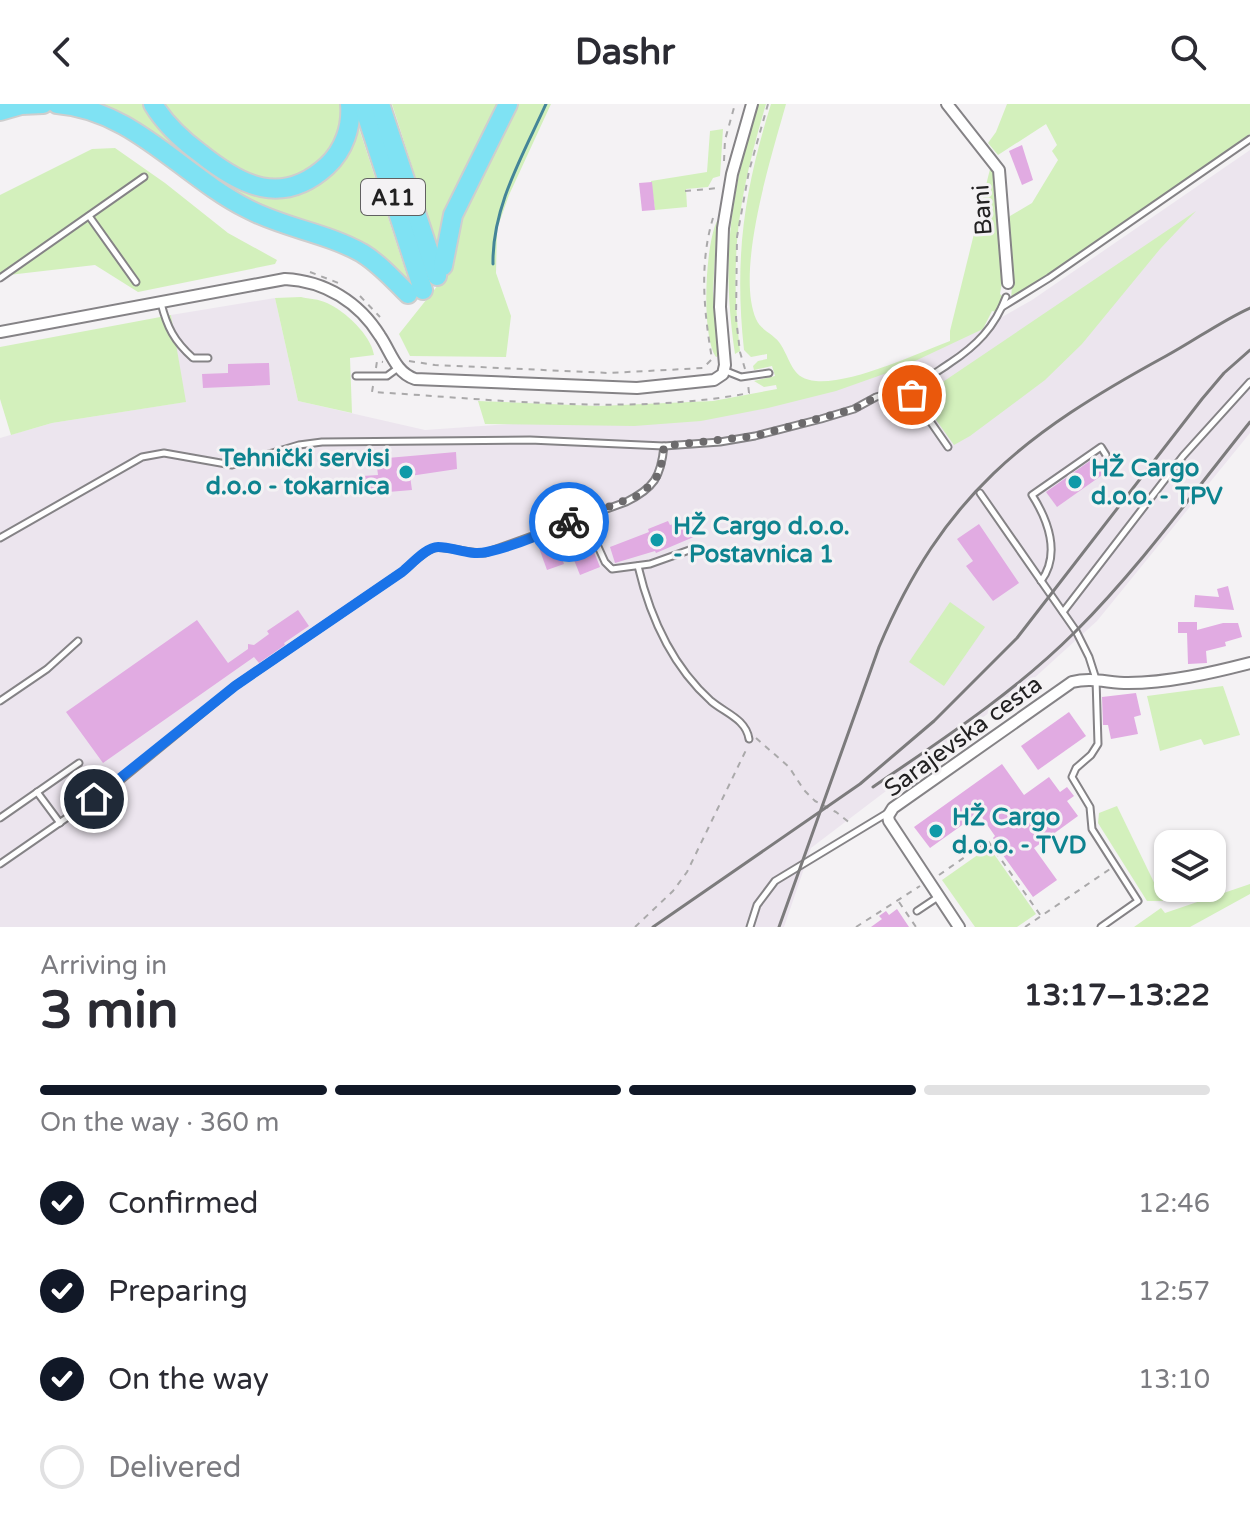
<!DOCTYPE html>
<html lang="en">
<head>
<meta charset="utf-8">
<style>
	body { margin:0; font-family:"Varela Round",sans-serif; background:#f7f7f7; color:#2b2b33; height:100vh; display:flex; flex-direction:column; font-size:30px; white-space:nowrap }
	* { box-sizing:border-box; margin:0 }
	p { font-size:26px; color:#7c7c81 }
	.icon { flex:none; width:44px; height:44px; fill:none; stroke:currentColor; stroke-width:2; stroke-linecap:round; stroke-linejoin:round }
	.map { position:relative; height:823px; overflow:hidden }
	.side { display:flex; flex-direction:column; background:#fff; flex:1 }
	.side>* { flex:none }
	.tools { position:absolute; left:1154px; top:726px; display:grid; gap:16px }
	.tools a { display:grid; place-items:center; width:72px; height:72px; border-radius:16px; background:#fff; box-shadow:0 2px 6px #0004; font-size:40px }
	.pin { position:absolute; display:grid; place-items:center; width:68px; height:68px; color:#fff; margin:-34px; border:4px solid #fff; border-radius:50%; box-shadow:0 2px 8px #0007 }
	.courier { position:absolute; display:grid; place-items:center; width:80px; height:80px; margin:-40px; border:6px solid #1a73e8; border-radius:50%; background:#fff; color:#222; box-shadow:0 2px 10px #0007 }
	.summary em { font-style:normal; font-weight:700 }
	.summary div { display:flex; flex-direction:column-reverse }
	.summary { display:flex; align-items:center; justify-content:space-between; height:136px; padding:0 40px }
	h1 { font-size:52px; font-weight:700; line-height:60px }
	.bar { display:grid; grid-template-columns:repeat(4,1fr); gap:12px 8px; align-content:center; height:96px; padding:0 40px }
	.bar i { height:10px; border-radius:6px; background:#e1e1e2 }
	.bar .current { background:#111827 }
	.bar p { grid-column:span 4 }
	ol { padding:0 40px; list-style:none }
	li { display:flex; align-items:center; gap:24px; height:88px }
	li p { margin-inline-start:auto }
	li .icon { padding:8px; border-radius:50%; background:#111827; color:#fff; stroke-width:4 }
	li:last-child { color:#7c7c81 }
	li i { width:44px; height:44px; border:4px solid #e1e1e2; border-radius:50% }
	header { display:flex; justify-content:space-between; align-items:center; height:104px; padding:0 40px; background:#fff; font-size:36px; font-weight:700 }
	.map>svg:first-child { display:block }
</style>
</head>
<body>
<header><svg class="icon" aria-label="back" viewBox="0 0 24 24"><path d="M15 5l-7 7 7 7"/></svg>Dashr<svg class="icon" aria-label="search" viewBox="0 0 24 24"><circle cx="10" cy="10" r="6"/><path d="M15 15l6 6"/></svg></header>
<div class="map">
<svg width="1250" height="823" viewBox="0 0 1250 823">
	<rect width="100%" height="100%" fill="#f4f2f4"/>
	<path fill="#ece5ee" d="M1250,46V329L1097,517L1032,576L811,744L784,823H0V334L52,319L185,298L171,211L275,194L298,297L425,326L752,303L885,266L977,227L1032,196Z"/>
	<g fill="#d3f0bc">
		<path d="M88,0H148L204,60L297,87L358,21L412,187L391,165L252,102Z"/>
		<path d="M159,0H345C344,25 336,49 314,63C253,105 200,40 159,0Z"/>
		<path d="M392,0H501L439,147Z"/>
		<path d="M517,0H551L509,91L497,125L496,169L511,212L506,253L410,252L399,230L454,161L459,118L474,80Z"/>
		<path d="M758,0H766C739,92 729,150 740,247L735,250C721,155 730,91 758,0Z"/>
		<path d="M771,0H786C772,51 735,166 756,215C761,227 775,230 781,241C792,259 792,275 816,277C852,280 916,250 950,237V227L992,57L997,67L1004,166L1000,190L1003,193L997,208L992,207L983,225L898,265L836,287L768,304L701,317L634,322L485,320L478,297L598,302L713,297L777,285L776,281L764,283L754,277L775,272L772,262L754,266L753,262L758,257L767,255V250L751,253L744,246C734,154 744,87 771,0Z"/>
		<path d="M1007,0H1250V30L1243,38L1011,195L1013,169L1007,118L1010,112L1032,99L1058,56L1052,47L1057,41L1046,20L998,51L988,39L996,28Z"/>
		<path d="M723,25L720,72L713,74L708,83L686,85L687,103L655,106L651,77L707,68L710,27Z"/>
		<path d="M115,44L165,79L228,129L277,156L275,160L138,188L95,161L0,172V91L92,45Z"/>
		<path d="M1196,107L1160,145L1082,240L1045,276L970,332L954,341L921,295L922,292Z"/>
		<path d="M717,117L713,187L719,252L716,253C701,232 705,141 717,117Z"/>
		<path d="M301,193C309,195 319,195 327,199C345,207 371,231 374,251L350,254L352,309L298,297L275,194Z"/>
		<path d="M171,211L186,298L52,319L11,331L0,295V243Z"/>
		<path d="M950,498L985,523L944,582L909,558Z"/>
		<path d="M1223,582L1240,631L1204,641L1201,635L1160,647L1147,592Z"/>
		<path d="M1117,702L1163,797H1147L1098,719L1099,709Z"/>
		<path d="M989,743L1036,810L1017,823H975L942,776Z"/>
		<path d="M1250,780V790L1190,823H1134L1161,804L1165,809Z"/>
	</g>
	<g fill="none" stroke-linecap="round" stroke-linejoin="round">
		<path stroke="#448598" stroke-width="3" d="M493,160C492,103 523,51 546,0"/>
	</g>
	<g fill="#e1abe2">
		<path d="M1022,41L1033,76L1022,81L1009,47Z"/>
		<path d="M652,78L655,106L642,107L639,79Z"/>
		<path d="M269,259L270,281L203,284L202,270L228,269V260Z"/>
		<path d="M456,348L457,365L410,372L412,386L364,390L362,372L378,371L376,355Z"/>
		<path d="M1094,354L1105,369L1057,403L1046,388Z"/>
		<path d="M690,415L696,432L656,449L655,447L615,459L610,443L649,428L648,425L668,417L670,421Z"/>
		<path d="M979,420L1019,479L993,497L966,462L973,457L957,435Z"/>
		<path d="M555,435L564,460L547,466L538,441Z"/>
		<path d="M594,448L600,463L580,471L574,456Z"/>
		<path d="M1228,482L1234,506L1194,503L1195,491L1219,493L1217,485Z"/>
		<path d="M298,506L309,522L284,539L285,541L259,559L254,553L103,659L66,608L197,516L228,559L248,545V540L254,541L269,530L267,527Z"/>
		<path d="M1178,518H1197V526L1223,519H1238L1242,533L1225,538L1226,542L1206,547L1207,559L1188,560L1187,529H1178Z"/>
		<path d="M1136,589L1141,611L1134,613L1138,630L1111,635L1108,621H1103L1102,593Z"/>
		<path d="M1069,608L1086,632L1038,666L1021,642Z"/>
		<path d="M1002,660L1024,691L1049,673L1060,688L1067,683L1074,692L1067,697L1078,712L1034,744L1057,776L1033,793L1000,747L1001,746L993,734L995,732L979,709L930,744L914,723Z"/>
		<path d="M897,805L909,823H871L882,815L879,812L886,807L889,811Z"/>
	</g>
	<g fill="none" stroke-linecap="round" stroke-linejoin="round">
		<defs>
			<g id="service">
				<path d="M89,112L136,178"/>
				<path d="M0,174L144,73"/>
				<path d="M161,199C167,223 174,237 193,254H208"/>
				<path d="M1002,203L1049,174L1250,35"/>
				<path d="M726,267L741,273L769,269"/>
				<path d="M356,272H387L398,264"/>
				<path d="M912,291C921,276 936,269 950,259C976,242 995,223 1006,193"/>
				<path d="M980,389L1076,527L1089,553L1096,575L1098,640L1091,651L1076,664L1072,673L1090,703L1092,725L1138,797L1101,823"/>
				<path d="M584,412L605,458L612,465L650,460L695,444"/>
				<path d="M0,434L142,353L164,349L232,361L299,341L322,338L530,336L664,342L720,338L755,332L821,315L854,305L876,293L894,288L912,291L948,343"/>
				<path d="M638,462C650,513 671,561 711,597C725,609 746,615 749,635"/>
				<path d="M1041,477C1061,450 1048,416 1032,391L1101,343L1106,351"/>
				<path d="M1063,508L1183,352L1250,278"/>
				<path d="M0,597L47,565L78,537"/>
				<path d="M37,688L60,719"/>
				<path d="M0,714L79,659"/>
				<path d="M0,760L117,679L235,582L402,468C411,461 422,448 434,444C444,441 471,450 485,449L626,398C654,384 661,373 664,342"/>
				<path d="M917,807L938,793"/>
				<path d="M750,823L757,801L775,777L889,708"/>
			</g>
			<g id="minor">
				<path d="M947,0L999,66L1008,179"/>
				<path d="M0,228L285,175C325,177 359,198 380,232C391,248 395,268 415,275L637,284L714,276L723,270L725,261L720,203L723,124L732,70L752,0"/>
				<path d="M959,823L889,717L888,712L893,704L1072,578C1092,573 1108,579 1128,579C1168,579 1211,569 1250,559"/>
			</g>
			<g id="motorway">
				<path d="M57,0C134,6 182,72 248,105C284,124 327,129 362,149C380,160 394,176 408,190"/>
				<path d="M153,0C165,20 181,35 200,49C241,82 282,103 327,62C344,46 352,23 350,0"/>
				<path d="M363,0L423,186"/>
				<path d="M380,0L437,172"/>
				<path d="M0,7L21,1L43,0"/>
				<path d="M443,162L453,111L508,0"/>
			</g>
		</defs>
		<use href="#service" stroke="#858386" stroke-width="9"/>
		<use href="#minor" stroke="#858386" stroke-width="14"/>
		<use href="#motorway" stroke="#cecece" stroke-width="22"/>
		<g stroke="#aaa9aa" stroke-width="2" stroke-dasharray="6 6" stroke-linecap="butt">
			<path d="M724,57L725,36L735,0"/>
			<path d="M685,87L719,84"/>
			<path d="M310,168L341,180"/>
			<path d="M360,192L380,213"/>
			<path d="M409,257L435,261L609,269L703,264L712,255C704,208 699,160 713,114"/>
			<path d="M376,264L377,257L383,258"/>
			<path d="M745,265L740,248L736,214L737,133L749,67L768,0"/>
			<path d="M373,282L372,288C493,295 630,312 749,289L748,280"/>
			<path d="M756,634L789,663L804,686L815,697L836,708L851,720"/>
			<path d="M939,771L988,737L1041,812"/>
			<path d="M899,798L916,823"/>
			<path d="M635,823L673,787L687,768L747,644"/>
			<path d="M856,823L920,782"/>
			<path d="M1025,823L1110,765"/>
		</g>
		<use href="#service" stroke="#fff" stroke-width="5"/>
		<use href="#minor" stroke="#fff" stroke-width="10"/>
		<use href="#motorway" stroke="#7fe2f3" stroke-width="18"/>
		<g stroke="#7c7b7c" stroke-width="3">
			<path d="M873,683C943,635 1015,588 1075,528C1139,464 1193,389 1250,318"/>
			<path d="M653,823L860,680L934,617L1017,534L1202,295L1224,269L1250,246"/>
			<path d="M779,823L879,543C943,391 1025,329 1166,252C1194,237 1221,217 1250,204"/>
		</g>
	</g>
	<g fill="none" stroke-linecap="round" stroke-linejoin="round">
		<path stroke="#6c6a6c" stroke-width="8" stroke-dasharray="0 14.4" d="M569,418L642,390L660,369L664,342L755,332L854,305L876,293L894,288L912,291"/>
		<path stroke="#1a73e8" stroke-width="10" d="M94,695L235,582L402,468C411,461 426,443 438,443C454,443 469,452 487,448C515,442 543,430 569,418"/>
	</g>
	<g fill="#0f9aa8" stroke="#f4f2f4" stroke-width="3">
		<circle cx="406" cy="368" r="8"/>
		<circle cx="1075" cy="378" r="8"/>
		<circle cx="657" cy="436" r="8"/>
		<circle cx="936" cy="727" r="8"/>
	</g>
	<g text-anchor="middle" stroke-width="6" stroke-linejoin="round" paint-order="stroke">
		<rect fill="#f4f2f4" stroke="#616061" stroke-width="2" x="361" y="75" width="64" height="36" rx="6"/>
		<g font-size="22" font-weight="bold" fill="#222122">
			<text x="393" y="101">A11</text>
		</g>
		<g font-size="24" fill="#222122" stroke="#f4f2f4">
			<text transform="translate(982 106) rotate(-94)" y="8">Bani</text>
			<text transform="translate(963 632) rotate(-36)" y="8">Sarajevska cesta</text>
		</g>
		<g font-size="24" font-weight="bold" fill="#0d838f" stroke="#f4f2f4" text-anchor="start">
			<text x="390" y="362" text-anchor="end">Tehnički servisi<tspan x="390" dy="28">d.o.o - tokarnica</tspan></text>
			<text x="1091" y="372">HŽ Cargo<tspan x="1091" dy="28">d.o.o. - TPV</tspan></text>
			<text x="673" y="430">HŽ Cargo d.o.o.<tspan x="673" dy="28">- Postavnica 1</tspan></text>
			<text x="952" y="721">HŽ Cargo<tspan x="952" dy="28">d.o.o. - TVD</tspan></text>
		</g>
	</g>
</svg>
<div class="tools">
<a><svg class="icon" aria-label="layers" viewBox="0 0 24 24"><path d="M12 4l9 5-9 5-9-5zM3 14l9 5 9-5"/></svg></a>
</div>
<div class="pin" style="left:912px;top:291px;background:#ea580c"><svg class="icon" aria-label="bag" viewBox="0 0 24 24"><path d="M5 8h14l-1 12H6zM9 8a3 3 0 0 1 6 0"/></svg></div>
<div class="pin" style="left:94px;top:695px;background:#1f2937"><svg class="icon" aria-label="home" viewBox="0 0 24 24"><path d="M3 11l9-7 9 7M6 9v11h12V9"/></svg></div>
<div class="courier" style="left:569px;top:418px"><svg class="icon" aria-label="bike" viewBox="0 0 24 24"><circle cx="6" cy="16" r="4"/><circle cx="18" cy="16" r="4"/><path d="M6 16l4-8h5l3 8M10 8l3 8H6M13 5h3"/></svg></div>
</div>
<section class="side">
<div class="summary"><div><h1>3 min</h1><p>Arriving in</p></div><em>13:17–13:22</em></div>
<div class="bar"><i class="current"></i><i class="current"></i><i class="current"></i><i></i><p>On the way · 360 m</p></div>
<ol>
<li><svg class="icon" aria-label="check" viewBox="0 0 24 24"><path d="M5 12l5 5 9-10"/></svg>Confirmed<p>12:46</p></li>
<li><svg class="icon" aria-label="check" viewBox="0 0 24 24"><path d="M5 12l5 5 9-10"/></svg>Preparing<p>12:57</p></li>
<li><svg class="icon" aria-label="check" viewBox="0 0 24 24"><path d="M5 12l5 5 9-10"/></svg>On the way<p>13:10</p></li>
<li><i></i>Delivered</li>
</ol>
</section>
</body>
</html>
